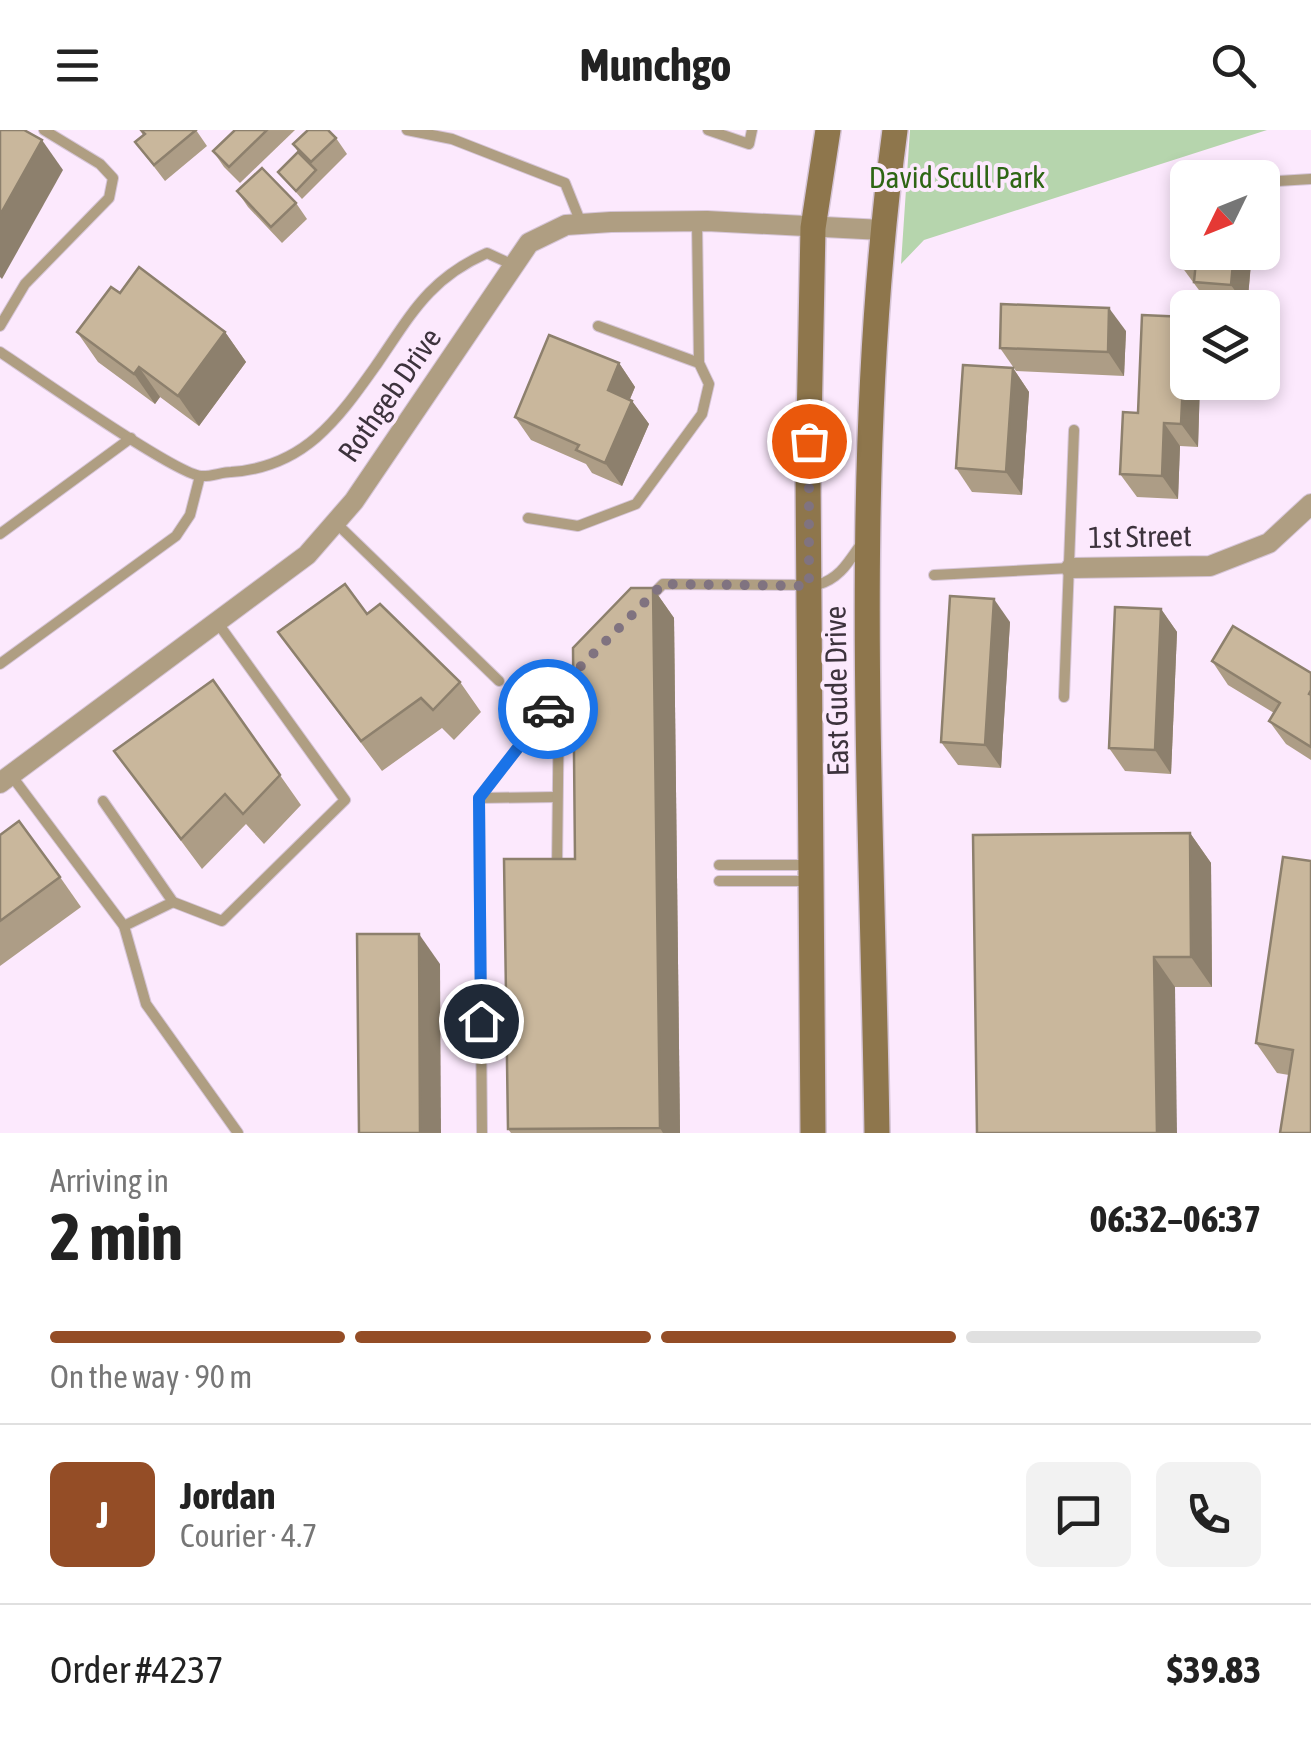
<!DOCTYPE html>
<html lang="en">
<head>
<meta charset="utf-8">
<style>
	body { margin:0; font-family:"Asap Condensed",sans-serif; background:#f2f2f2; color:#222; height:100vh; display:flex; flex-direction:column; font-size:38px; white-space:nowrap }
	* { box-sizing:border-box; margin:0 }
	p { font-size:32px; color:#767676 }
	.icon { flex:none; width:55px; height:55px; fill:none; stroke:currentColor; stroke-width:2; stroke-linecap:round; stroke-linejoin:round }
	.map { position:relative; height:1003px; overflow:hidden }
	.side { display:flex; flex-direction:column; background:#fff; flex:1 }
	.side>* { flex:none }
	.needle { width:65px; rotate:227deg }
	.buttons { position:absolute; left:1170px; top:30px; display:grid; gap:20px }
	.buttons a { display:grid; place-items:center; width:110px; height:110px; border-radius:15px; background:#fff; box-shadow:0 5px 15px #0003; font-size:50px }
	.pin { position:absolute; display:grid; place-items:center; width:85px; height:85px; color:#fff; margin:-42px; border:5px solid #fff; border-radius:50%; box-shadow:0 2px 10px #0007 }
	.courier { position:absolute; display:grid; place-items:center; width:100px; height:100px; margin:-50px; border:8px solid #1a73e8; border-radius:50%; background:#fff; color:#222; box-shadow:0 2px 12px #0007 }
	.headline em { font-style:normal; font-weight:700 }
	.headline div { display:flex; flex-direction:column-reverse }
	.headline { display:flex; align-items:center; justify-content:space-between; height:170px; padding:0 50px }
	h1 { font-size:65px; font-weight:700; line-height:75px }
	.bar { display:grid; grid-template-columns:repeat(4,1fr); gap:15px 10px; align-content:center; height:120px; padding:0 50px }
	.bar i { height:12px; border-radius:8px; background:#e0e0e0 }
	.bar .current { background:#944d26 }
	.bar p { grid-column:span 4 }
	.line { display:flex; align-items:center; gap:25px; padding:0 50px; border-top:2px solid #e0e0e0 }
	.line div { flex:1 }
	.round { display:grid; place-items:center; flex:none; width:105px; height:105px; border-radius:15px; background:#f2f2f2 }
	header { display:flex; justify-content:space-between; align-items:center; height:130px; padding:0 50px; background:#fff; font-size:45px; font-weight:700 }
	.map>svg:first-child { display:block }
</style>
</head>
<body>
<header><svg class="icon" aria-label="menu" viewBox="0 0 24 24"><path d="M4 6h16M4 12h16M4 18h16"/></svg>Munchgo<svg class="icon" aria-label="search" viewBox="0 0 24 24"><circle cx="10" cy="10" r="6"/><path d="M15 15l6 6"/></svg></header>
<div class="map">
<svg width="1311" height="1003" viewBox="0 0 1311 1003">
	<rect width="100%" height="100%" fill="#fce9fd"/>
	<path fill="#b6d5ad" d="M910,0H1267L924,110L901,134Z"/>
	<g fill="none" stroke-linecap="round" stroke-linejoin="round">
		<defs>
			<g id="lane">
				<path d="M407,0L452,9L565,53L581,93"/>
				<path d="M708,0L749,14L752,0"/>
				<path d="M1262,52L1311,49"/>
				<path d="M1178,72L1188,70"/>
				<path d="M0,196L25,154L109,68L113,48L100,34L44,0"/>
				<path d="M598,196L699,233"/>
				<path d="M0,222C32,243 175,344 201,346C210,347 222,342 231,342C305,337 338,289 377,234C412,183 429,149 487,123L513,135"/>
				<path d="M528,388L578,396L636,374L702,284L709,254L699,233L697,92"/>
				<path d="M336,393L499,551"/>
				<path d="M0,404L131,308"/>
				<path d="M934,445L1071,438"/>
				<path d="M647,470L663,454L817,455C839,449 848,433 861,414"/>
				<path d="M0,534L176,406L190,385L200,346"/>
				<path d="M1064,567L1074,300"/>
				<path d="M11,645L124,796L146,874L238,1003"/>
				<path d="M479,668L557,667"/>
				<path d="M103,671L173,772L124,796"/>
				<path d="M719,735H810"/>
				<path d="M557,739L559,564"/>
				<path d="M719,751H808"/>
				<path d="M173,772L222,791L345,670L217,492"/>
				<path d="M482,1003L479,668L582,535"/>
			</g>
			<g id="street">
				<path d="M1071,438L1210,436L1269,413L1311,374"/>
				<path d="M0,653L307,425L354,371L529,113L566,95L611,92L707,91L882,100"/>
			</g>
			<g id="secondary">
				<path d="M813,1003L808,347L813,98L828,0"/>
				<path d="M877,1003C872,669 850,332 895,0"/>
			</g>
		</defs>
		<use href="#lane" stroke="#d6c5d7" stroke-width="12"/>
		<use href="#street" stroke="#d6c5d7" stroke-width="22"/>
		<use href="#secondary" stroke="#d6c5d7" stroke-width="28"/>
		<use href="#lane" stroke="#af9e82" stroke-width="10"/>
		<use href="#street" stroke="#af9e82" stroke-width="20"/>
		<use href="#secondary" stroke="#8e764c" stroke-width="25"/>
	</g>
	<g fill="#ad9d86">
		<path d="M140,0H196L207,16L165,51L135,12L143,5Z"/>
		<path d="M234,0H295L240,53L224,37L213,21Z"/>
		<path d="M336,8L347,24L302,69L278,42L298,22L293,14Z"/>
		<path d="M237,61L296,73L307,89L282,113L248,77Z"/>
		<path d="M1252,122L1247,178L1210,175L1176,129Z"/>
		<path d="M120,163L225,202L246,232L199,296L160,267L155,274L98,232L77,202Z"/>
		<path d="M1186,187L1188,190V252H1200L1198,317L1180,316L1178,369L1137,367L1120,344L1138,283Z"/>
		<path d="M1126,201L1124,246L1016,241L1000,218Z"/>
		<path d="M619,233L635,257L630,269L632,271L649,294L622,356L592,343L586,334L531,310L515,287Z"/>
		<path d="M1013,238L1029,262L1022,365L972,362L956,338Z"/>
		<path d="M653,458L674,488L680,1003H511L508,999Z"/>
		<path d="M1161,479L1177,502L1171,644L1125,641L1109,618Z"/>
		<path d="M367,484L460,552L481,582L454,610L442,598L382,641L278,502Z"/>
		<path d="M1010,492L1001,638L958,635L941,612Z"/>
		<path d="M1212,531L1311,543V630L1286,614L1269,591L1274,583L1228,555Z"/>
		<path d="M213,550L301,675L264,714L246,694L202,739L114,621Z"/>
		<path d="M1190,703L1211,733L1212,857H1175L977,1003Z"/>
		<path d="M0,705L60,747L81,777L0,836Z"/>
		<path d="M1311,731V1003L1289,945L1277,943L1256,913Z"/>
	</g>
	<g fill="#8d806d">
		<path d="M42,10L63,40L2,149L0,147V85Z"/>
		<path d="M1234,122H1252L1247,178L1231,155Z"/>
		<path d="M1109,178L1126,201L1124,246L1108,222Z"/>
		<path d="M1186,187L1188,190V252H1200L1198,317L1181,294Z"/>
		<path d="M225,202L246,232L199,296L178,266Z"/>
		<path d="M619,233L635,257L624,283L608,260Z"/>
		<path d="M139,237L160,267L155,274L134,244Z"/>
		<path d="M1013,238L1029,262L1022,365L1006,342Z"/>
		<path d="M632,271L649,294L622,356L605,333Z"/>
		<path d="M1164,293L1180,316L1178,369L1162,346Z"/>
		<path d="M653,458L674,488L680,1003H663L660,998Z"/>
		<path d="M994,469L1010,492L1001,638L985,615Z"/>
		<path d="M1161,479L1177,502L1171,644L1155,620Z"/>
		<path d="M1190,703L1211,733L1212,857L1191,827Z"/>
		<path d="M419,804L440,834L441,1003H420Z"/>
		<path d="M1154,827L1175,857L1177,1003H1157Z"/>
	</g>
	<g fill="#c9b79c" stroke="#8d806d" stroke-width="2.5">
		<path d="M0,0H24L42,10L0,85Z"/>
		<path d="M141,0H196L154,35L135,12L145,4Z"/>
		<path d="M235,0H267L229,37L213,21Z"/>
		<path d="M308,0H328L336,8L311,32L293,14Z"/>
		<path d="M298,22L316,40L296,61L278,42Z"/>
		<path d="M262,38L296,73L271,97L237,61Z"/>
		<path d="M1180,80H1188V122H1234L1231,155L1194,152L1196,131L1176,129Z"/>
		<path d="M139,137L225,202L178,266L139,237L134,244L77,202L111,157L120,163Z"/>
		<path d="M1001,174L1109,178L1108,222L1000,218Z"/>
		<path d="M1142,185L1186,187L1181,294L1164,293L1162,346L1120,344L1123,282L1138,283Z"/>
		<path d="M549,205L619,233L608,260L632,271L605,333L576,320L579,315L515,287Z"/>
		<path d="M963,235L1013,238L1006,342L956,338Z"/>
		<path d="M345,454L367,484L380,474L460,552L433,580L421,568L361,611L278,502Z"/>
		<path d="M631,458H653L660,998L508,999L504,729H575L573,518Z"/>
		<path d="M950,466L994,469L985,615L941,612Z"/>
		<path d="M1115,477L1161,479L1155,620L1109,618Z"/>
		<path d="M1233,496L1311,543V560L1309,564L1311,565V617L1269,591L1280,573L1212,531Z"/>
		<path d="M213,550L280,645L243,684L225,664L181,709L114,621Z"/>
		<path d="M19,691L60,747L0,791V705Z"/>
		<path d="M1190,703L1191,827H1154L1157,1003H977L973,705Z"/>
		<path d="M1283,727L1311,731V1003H1280L1293,920L1256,913Z"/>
		<path d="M357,804H419L420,1003H359Z"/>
	</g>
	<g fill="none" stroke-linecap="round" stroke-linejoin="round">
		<path stroke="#807380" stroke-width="10" stroke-dasharray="0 18" d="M548,579L573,544L663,454L809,456V311"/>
		<path stroke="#1a73e8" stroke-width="12" d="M481,891L479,668L548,579"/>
	</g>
	<g text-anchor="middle" stroke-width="8" stroke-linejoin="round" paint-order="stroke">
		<g font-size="30" fill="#2e6615" stroke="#fce9fd">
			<text x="957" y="58">David Scull Park</text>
		</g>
		<g font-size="30" fill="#3d333d" stroke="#fce9fd">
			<text transform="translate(390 265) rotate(-55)" y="10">Rothgeb Drive</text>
			<text transform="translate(1140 407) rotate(-1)" y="10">1st Street</text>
			<text transform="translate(837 561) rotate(-91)" y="10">East Gude Drive</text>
		</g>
	</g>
</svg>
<div class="buttons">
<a><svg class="needle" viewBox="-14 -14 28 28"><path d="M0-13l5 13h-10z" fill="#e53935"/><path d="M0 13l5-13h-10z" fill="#767676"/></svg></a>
<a><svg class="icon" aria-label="layers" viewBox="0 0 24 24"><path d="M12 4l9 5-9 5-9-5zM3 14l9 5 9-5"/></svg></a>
</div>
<div class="pin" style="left:809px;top:311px;background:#ea580c"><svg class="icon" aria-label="bag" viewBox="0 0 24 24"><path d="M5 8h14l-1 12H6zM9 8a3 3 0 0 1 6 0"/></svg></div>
<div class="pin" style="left:481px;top:891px;background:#1f2937"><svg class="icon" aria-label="home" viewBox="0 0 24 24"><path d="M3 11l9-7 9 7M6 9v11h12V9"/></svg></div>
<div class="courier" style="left:548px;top:579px"><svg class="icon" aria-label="car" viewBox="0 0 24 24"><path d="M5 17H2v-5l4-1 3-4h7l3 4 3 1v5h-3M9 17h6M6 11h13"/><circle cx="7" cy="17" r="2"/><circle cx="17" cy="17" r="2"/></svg></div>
</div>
<section class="side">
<div class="headline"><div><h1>2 min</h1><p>Arriving in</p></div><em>06:32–06:37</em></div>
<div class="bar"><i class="current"></i><i class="current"></i><i class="current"></i><i></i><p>On the way · 90 m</p></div>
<div class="line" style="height:180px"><b class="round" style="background:#944d26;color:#fff">J</b><div><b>Jordan</b><p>Courier · 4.7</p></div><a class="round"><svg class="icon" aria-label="chat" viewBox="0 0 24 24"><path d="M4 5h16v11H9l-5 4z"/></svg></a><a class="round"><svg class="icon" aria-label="phone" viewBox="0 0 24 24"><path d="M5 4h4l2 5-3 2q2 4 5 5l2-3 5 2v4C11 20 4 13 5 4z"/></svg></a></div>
<div class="line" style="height:130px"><div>Order #4237</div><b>$39.83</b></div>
</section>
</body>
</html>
